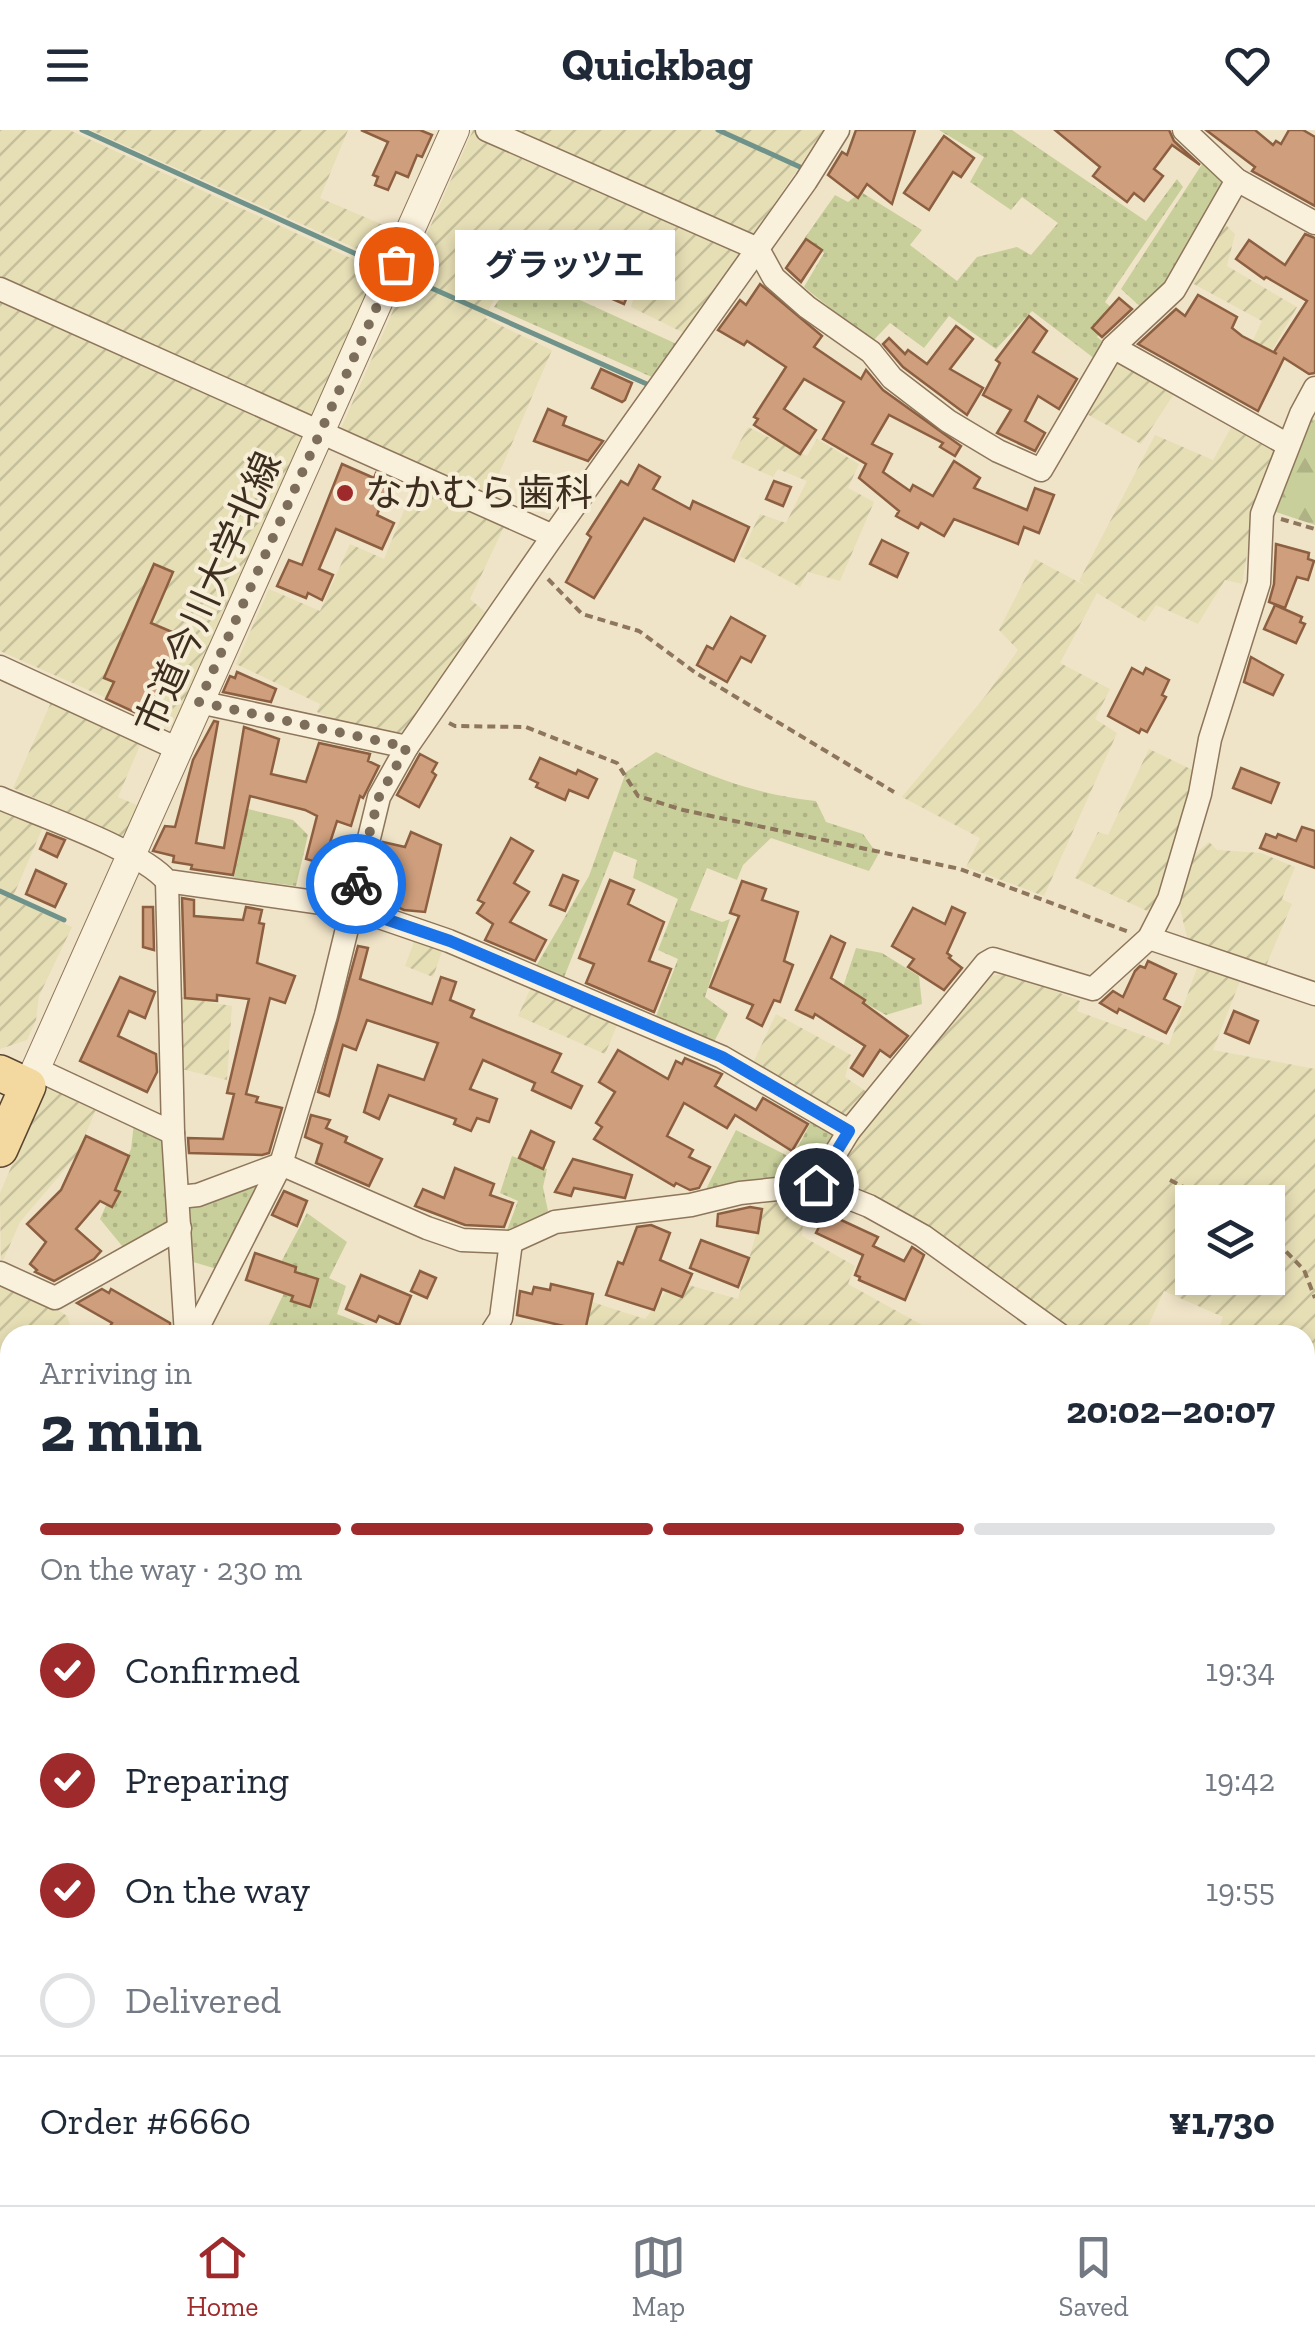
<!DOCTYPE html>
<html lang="en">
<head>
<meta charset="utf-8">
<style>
	body { margin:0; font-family:"Zilla Slab","Noto Sans JP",serif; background:#f6f6f7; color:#1f2937; height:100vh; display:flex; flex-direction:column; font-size:38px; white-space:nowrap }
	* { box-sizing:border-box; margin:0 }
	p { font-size:32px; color:#747a83 }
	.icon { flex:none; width:55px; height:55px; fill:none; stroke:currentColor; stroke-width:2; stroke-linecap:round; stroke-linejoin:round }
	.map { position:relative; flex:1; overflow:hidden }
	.details { position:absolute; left:0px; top:1195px; width:1315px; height:880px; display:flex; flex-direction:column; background:#fff; border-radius:30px 30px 0 0; box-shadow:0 5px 15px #0003 }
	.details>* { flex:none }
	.controls { position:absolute; left:1175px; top:1055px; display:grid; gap:20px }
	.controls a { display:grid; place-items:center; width:110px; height:110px; border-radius:0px; background:#fff; box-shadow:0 5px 15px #0003; font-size:50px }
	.pin { position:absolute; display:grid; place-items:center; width:85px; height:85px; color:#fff; margin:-42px; border:5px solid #fff; border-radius:50%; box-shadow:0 2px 10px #0007 }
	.courier { position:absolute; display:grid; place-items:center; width:100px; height:100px; margin:-50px; border:8px solid #1a73e8; border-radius:50%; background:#fff; color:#222; box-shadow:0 2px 12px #0007 }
	.bubble { position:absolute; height:70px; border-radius:0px; background:#fff; box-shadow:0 5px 15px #0003; font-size:32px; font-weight:700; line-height:70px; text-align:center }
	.overview em { font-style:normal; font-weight:700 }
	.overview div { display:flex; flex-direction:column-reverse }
	.overview { display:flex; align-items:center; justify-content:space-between; height:170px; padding:0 40px }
	h1 { font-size:65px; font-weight:700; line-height:75px }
	.bar { display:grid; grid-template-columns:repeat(4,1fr); gap:15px 10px; align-content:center; height:120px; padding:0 40px }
	.bar i { height:12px; border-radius:8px; background:#e0e1e3 }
	.bar .selected { background:#9e2a2b }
	.bar p { grid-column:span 4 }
	.line { display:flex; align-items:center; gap:25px; padding:0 40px; border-top:2px solid #e0e1e3 }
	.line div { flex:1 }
	ol { padding:0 40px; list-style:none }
	li { display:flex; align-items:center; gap:30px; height:110px }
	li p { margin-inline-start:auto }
	li .icon { padding:10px; border-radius:50%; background:#9e2a2b; color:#fff; stroke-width:4 }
	li:last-child { color:#747a83 }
	li i { width:55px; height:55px; border:5px solid #e0e1e3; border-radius:50% }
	header { display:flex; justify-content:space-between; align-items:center; height:130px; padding:0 40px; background:#fff; font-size:45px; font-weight:700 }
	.tabs { display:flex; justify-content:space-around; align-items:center; height:140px; border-top:2px solid #e0e1e3; background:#fff; font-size:28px; color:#747a83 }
	.tabs a { display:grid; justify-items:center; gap:5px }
	.tabs .selected { color:#9e2a2b }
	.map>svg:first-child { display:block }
</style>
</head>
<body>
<header><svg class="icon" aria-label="menu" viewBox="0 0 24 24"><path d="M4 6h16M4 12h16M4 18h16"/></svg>Quickbag<svg class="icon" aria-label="heart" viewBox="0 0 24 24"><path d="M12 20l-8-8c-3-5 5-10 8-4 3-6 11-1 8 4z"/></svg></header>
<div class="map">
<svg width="1315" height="2075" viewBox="0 0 1315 2075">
	<defs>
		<pattern id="farmland-furrows" width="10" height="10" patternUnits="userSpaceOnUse" patternTransform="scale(2.5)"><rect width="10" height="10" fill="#e6deb5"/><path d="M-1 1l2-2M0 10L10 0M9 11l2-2" fill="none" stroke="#c6bf9b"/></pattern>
		<pattern id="grass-dots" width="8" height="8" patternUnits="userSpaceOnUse" patternTransform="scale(2.5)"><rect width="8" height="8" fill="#c9cf9b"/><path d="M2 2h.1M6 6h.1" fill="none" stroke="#aeb285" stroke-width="1.8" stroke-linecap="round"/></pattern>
		<pattern id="forest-firs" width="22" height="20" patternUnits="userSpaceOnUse" patternTransform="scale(2.5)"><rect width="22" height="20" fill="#c9cf9b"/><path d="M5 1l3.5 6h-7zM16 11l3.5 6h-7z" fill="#aeb285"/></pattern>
	</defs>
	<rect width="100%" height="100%" fill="#f0e4c8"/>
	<g fill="url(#farmland-furrows)" fill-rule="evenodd">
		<path d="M0,0H69L377,140L316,284L304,286L0,151Z"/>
		<path d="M91,0H348L320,68L395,100L382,130Z"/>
		<path d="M473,0H824L686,204L631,177L642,138L591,115L577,151L514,128L485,188L552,220L489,367L339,303Z"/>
		<path d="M1220,89L1235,104L1227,136L1297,177L1263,236L1244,229L1262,191L1190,152Z"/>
		<path d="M0,171L300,299L304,310L172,597L0,521Z"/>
		<path d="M1114,224L1176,261L1141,314L1085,283Z"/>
		<path d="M1234,292L1283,317L1256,371L1242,454L1225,450L1198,494L1156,475L1145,492L1097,463L1060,533L1110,559L1095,589L1117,603L1044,766L966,737L980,708L902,667L987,564L1018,520L999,500L1035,429L1088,457L1079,451L1155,305L1213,330Z"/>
		<path d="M748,297L807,326L817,309L859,334L848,358L874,372L840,451L808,442L800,457L740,426L760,384L786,393L807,351L778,339L773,347L731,328Z"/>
		<path d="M414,356L504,397L470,469L490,486L404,604L351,597L317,582L320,574L236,534L269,459L320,481L350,414L384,429Z"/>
		<path d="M53,568L141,613L118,667L141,677L122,708L13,658Z"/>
		<path d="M1149,619L1203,645L1156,785L1075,748L1098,702L1108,705Z"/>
		<path d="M0,678L43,697L12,769L72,797L39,866L36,890L27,910L0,919Z"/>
		<path d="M1209,712L1217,720L1261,723L1295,737L1282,769L1292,774L1263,843L1188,811L1178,770L1195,724Z"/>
		<path d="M417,804L444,816L433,847L405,836Z"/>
		<path d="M1200,830L1242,846L1213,920L1315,939V1339H1305V1205H1217L1223,1187L1164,1161L1144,1205H1076L920,1091L845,1062L826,1045L978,848L1010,843L1080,871L1077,881L1169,915ZM1192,1072H1268V1148H1192Z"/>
		<path d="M532,855L618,893L605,924L518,886Z"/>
		<path d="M174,866L232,876L227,950L177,938Z"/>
		<path d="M776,884L851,925L845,947L867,962L846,990L752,935Z"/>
		<path d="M49,957L97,977L77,1025L20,1092L1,1135L0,1063L43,963Z"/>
		<path d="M805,1062L802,1106L855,1136L848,1154L940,1205H574L586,1170L645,1189L674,1151L738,1169L767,1064Z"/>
		<path d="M0,1152L42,1169L67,1186L73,1205H10V1229L0,1219Z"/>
		<path d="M10,1414V1598L0,1596V1439Z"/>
		<path d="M1305,1529L1315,1535V1891L1305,1887Z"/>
		<path d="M0,1790L10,1795V2065H49L45,2075H0Z"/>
		<path d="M1305,1928L1315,1932V2075H833L841,2065H1305Z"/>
		<path d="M75,2065H720L743,2075H70Z"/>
	</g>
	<g fill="url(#grass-dots)">
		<path d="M939,0H1012L1146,91L1177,49L1183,57L1105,172L1114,180L1097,207L1109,216L1095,229L1032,181L996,219L949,186L924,218L890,193L872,212L804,157L824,123L804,109L835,65L848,72L861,62L922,100L910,115L957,151L977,127L1017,117L1031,125L1058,93L1022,67L1011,80L970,52L984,27Z"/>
		<path d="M1206,28L1226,56L1172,149L1145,181L1121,159Z"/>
		<path d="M518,142L679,215L654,248L494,177Z"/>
		<path d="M656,622C713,647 753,664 816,671L826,692L863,704L878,725L869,741L771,708L743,735L737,750L707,738L690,780L722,792L730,789L705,867L728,884L712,916L653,894L678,829L658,820L678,769L633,748L637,730L614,721L561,855L532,843L589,746L626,642Z"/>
		<path d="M248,679L293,690L308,705L296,756L234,748Z"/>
		<path d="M856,818L882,823L919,846L922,874L886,885L842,860Z"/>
		<path d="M811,992L836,1006L808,1052L703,1065L736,1000L792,1028Z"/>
		<path d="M134,993L170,1015L174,1088L127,1122L100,1089L131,1019Z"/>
		<path d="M512,1026L547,1039L543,1057L548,1081L517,1101L506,1103L518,1071L500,1063Z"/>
		<path d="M269,1043L220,1140L190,1131L183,1084L191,1071Z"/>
		<path d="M307,1083L347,1112L329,1148L346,1156L337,1184L391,1205H264L293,1144L281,1132Z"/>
	</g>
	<path fill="url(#forest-firs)" d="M1310,288L1315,290V395L1276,382Z"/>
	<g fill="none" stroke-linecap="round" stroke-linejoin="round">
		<g stroke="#6f938a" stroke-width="5">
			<path d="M82,0L376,133"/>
			<path d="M718,0L800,37"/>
			<path d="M411,149L649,255"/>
			<path d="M0,761L64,790"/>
		</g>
	</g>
	<g fill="#cf9f7d" stroke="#8d5f41" stroke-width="2.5">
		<path d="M361,0H420L432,5L422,27L417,25L408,47L396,42L388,60L375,55L378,47L373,45L388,12Z"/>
		<path d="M856,0H915L892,74L867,54L858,68L828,45L842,22L847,25Z"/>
		<path d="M1055,0H1169L1174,11L1200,35L1172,15L1154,39L1163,46L1144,71L1134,63L1127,72L1093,46L1100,37Z"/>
		<path d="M1206,0H1255L1273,15L1276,11L1281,14L1289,0H1303L1315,7V76L1252,41L1255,37Z"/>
		<path d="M944,6L974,28L961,47L953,42L929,80L904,63Z"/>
		<path d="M1305,104L1315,108V243L1309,244L1284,228L1258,281L1138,214L1176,179L1185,186L1198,165L1237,187L1232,198L1242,206L1277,224L1274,222L1307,171L1266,147L1264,149L1236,129L1249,110L1285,135Z"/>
		<path d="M806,109L822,120L801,152L786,138Z"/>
		<path d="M604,115L624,124L617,141L631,147L630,150L633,152L624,174L592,160L605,131L598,128Z"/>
		<path d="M760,154L822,206L814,217L861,249L866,240L883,260L961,316L955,326L940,317L943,313L889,285L872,314L892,324L883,342L910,361L913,355L933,366L954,331L980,348L974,358L1027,380L1035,358L1054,365L1039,403L1024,397L1018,414L954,389L944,406L921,393L918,398L896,386L899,381L859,348L866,334L823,309L844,272L804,249L784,279L816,300L800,324L754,295L758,289L754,287L786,237L747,211L744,215L718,200L740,170L746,175Z"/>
		<path d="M1119,168L1132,179L1102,207L1092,198Z"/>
		<path d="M1029,186L1047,201L1033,222L1077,249L1059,279L1038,266L1025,291L1045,303L1035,321L997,303L1011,280L983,265L1000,233L996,230Z"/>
		<path d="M956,196L973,209L950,239L983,258L967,285L903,237L883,214L889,208L905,224L908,220L927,234Z"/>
		<path d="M601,239L632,253L625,270L622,272L592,258Z"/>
		<path d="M548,279L566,287L563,295L603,311L588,331L534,311Z"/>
		<path d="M342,334L374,348L376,343L390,350L377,385L394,393L382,419L336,399L319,439L333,445L322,470L308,463L306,468L277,456L289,430L302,435Z"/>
		<path d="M639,335L660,347L653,359L690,379L693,371L749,397L734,431L644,388L594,468L566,452L591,407L587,404L621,351L628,355Z"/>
		<path d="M774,351L791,357L783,376L766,369Z"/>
		<path d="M882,410L908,423L897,447L870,434Z"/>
		<path d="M1276,414L1309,423L1308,429L1314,431L1308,450L1297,447L1285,478L1269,472L1274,454Z"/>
		<path d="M154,434L173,442L151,493L186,508L179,524L175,522L145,587L106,569L114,552L104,548Z"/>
		<path d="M1275,475L1302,487L1300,492L1305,494L1296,513L1264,499Z"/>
		<path d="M731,487L765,506L751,532L741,527L727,552L697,535L707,516L713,519Z"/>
		<path d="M1251,527L1283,545L1273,565L1244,552Z"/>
		<path d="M1132,538L1143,544L1146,538L1169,550L1162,565L1166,567L1147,602L1141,599L1139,603L1108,586Z"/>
		<path d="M237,542L276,559L271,572L223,562L230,546L235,548Z"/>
		<path d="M214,591L218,592L196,713L224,718L244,597L279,609L271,644L306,652L319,613L370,624L368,631L379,636L363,668L360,666L351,696L337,691L323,734L306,729L317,686L305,680L250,666L233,745L191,739L192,735L173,732L174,726L153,721L165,696L175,697L193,630Z"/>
		<path d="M420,624L437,633L432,642L436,645L419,677L397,665Z"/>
		<path d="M540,628L576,644L578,640L597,649L588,668L569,660L565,670L536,657L538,653L530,649Z"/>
		<path d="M1241,638L1279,653L1271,673L1233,658Z"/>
		<path d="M1302,697L1315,701V738L1260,718L1266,704L1276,708L1278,704L1296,711Z"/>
		<path d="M411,702L441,715L425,782L404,780L371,765L383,712L405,717Z"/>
		<path d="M47,703L65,710L57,727L40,719Z"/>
		<path d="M511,708L533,721L514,753L529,762L510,792L546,810L535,831L485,810L493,794L477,783L484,773L478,770Z"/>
		<path d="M325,733L346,738L341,761L320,757Z"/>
		<path d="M36,740L66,754L55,777L26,764Z"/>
		<path d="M563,745L578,751L565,781L550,775Z"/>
		<path d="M610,750L634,760L628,774L664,792L649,831L671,839L654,882L586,853L594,834L579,828Z"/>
		<path d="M742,751L766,759L762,770L798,782L784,831L793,835L780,872L774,870L762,896L747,888L753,875L710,857L739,786L730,783Z"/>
		<path d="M182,768L194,770V786L243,790L246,777L262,780L259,793L264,794L257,833L295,846L285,873L270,868L246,964L258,967L256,972L282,978L269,1023L262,1025L189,1023L188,1008L223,1009L234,964L227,963L249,869L217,865V871L185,868Z"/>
		<path d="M143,777H153L154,820L143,817Z"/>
		<path d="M952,777L965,783L947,823L951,826L949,828L962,838L944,860L908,837L914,829L892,816L913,778L945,794Z"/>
		<path d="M831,806L845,813L831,848L865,870L863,873L908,906L890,927L880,920L863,946L851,938L865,916L815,884L813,888L796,880Z"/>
		<path d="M358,816L368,818L360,849L432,874L441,847L456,852L450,870L474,880L471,887L561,924L552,942L582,956L571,978L532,960L535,953L483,930L470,959L497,969L489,992L477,988L471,1001L454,994L456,989L389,965L379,989L364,982L378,935L424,950L438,913L367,890L356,920L343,915L329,966L318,962Z"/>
		<path d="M1148,831L1176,844L1164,869L1180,877L1166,903L1119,879L1117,883L1100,873L1113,861L1123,867L1135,841L1140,836L1145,838Z"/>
		<path d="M120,847L155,862L145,888L129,881L118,906L156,924L157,942L147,962L80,931Z"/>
		<path d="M1234,881L1258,891L1249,913L1225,903Z"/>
		<path d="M618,920L668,949L676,931L682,934L685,928L722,944L715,956L756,980L763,968L808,994L792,1021L735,985L727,998L684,973L667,1006L693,1020L689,1027L710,1037L699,1058L690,1060L676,1053L674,1056L594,1009L602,997L596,993L615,962L599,952Z"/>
		<path d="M311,985L330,990L326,998L347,1007L345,1012L382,1029L369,1056L316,1033L322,1014L305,1007Z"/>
		<path d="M531,1001L554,1012L543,1039L519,1028Z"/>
		<path d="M86,1006L129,1026L115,1060L120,1062L112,1077L100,1071L76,1099L101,1121L94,1129L54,1151L35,1142L37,1140L30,1134L46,1112L27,1094L61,1060Z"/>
		<path d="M573,1029L632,1045L625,1068L574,1058L571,1066L555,1062Z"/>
		<path d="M455,1038L494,1054L490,1065L513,1073L504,1097L465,1095L415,1076L423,1059L444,1068Z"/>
		<path d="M284,1061L307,1071L297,1096L272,1085Z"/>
		<path d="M750,1077L762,1079L758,1103L717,1096L718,1084Z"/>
		<path d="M826,1083L878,1107L873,1116L904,1131L912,1117L924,1125L905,1170L859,1150L860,1147L855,1145L863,1125L816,1103Z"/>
		<path d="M651,1095L670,1103L660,1130L692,1144L682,1167L662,1159L654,1180L606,1165L618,1132L623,1134L637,1097Z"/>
		<path d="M701,1110L749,1128L738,1157L690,1138Z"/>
		<path d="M255,1123L296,1137L295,1142L318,1149L310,1177L291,1171L293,1166L246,1150Z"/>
		<path d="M420,1141L436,1148L427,1168L411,1161Z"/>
		<path d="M361,1145L411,1166L399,1195L379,1186L376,1192L346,1179Z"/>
		<path d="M551,1154L593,1164L585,1201L517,1185L520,1161L532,1164L534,1157L550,1160Z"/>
		<path d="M102,1159L109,1163L111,1159L170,1193L171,1205H105L112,1193L77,1173Z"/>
	</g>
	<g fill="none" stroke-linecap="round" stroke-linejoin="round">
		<defs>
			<g id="minor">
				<path d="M487,0L758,119L774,148L807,177L871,222L892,248L948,291L998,321L1041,340L1113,217L1174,160L1237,50"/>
				<path d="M1184,0L1237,50L1315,93"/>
				<path d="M0,159L553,406"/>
				<path d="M1113,217L1288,315"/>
				<path d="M0,537L178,619"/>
				<path d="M199,572L407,617"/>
				<path d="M0,668C42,686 141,720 167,751L350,777L449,811L722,927L849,1001"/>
				<path d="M167,751L173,1003L186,1205"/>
				<path d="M1149,808L1315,864"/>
				<path d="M36,939L173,1003"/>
				<path d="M816,1055L849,1001L986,833L993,829L1093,859L1149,808L1169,769L1200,664L1210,609L1259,453L1262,384L1301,284L1315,258"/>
				<path d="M179,1067L198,1065L281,1034L427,1098L462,1110L511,1112L555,1092L691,1075L740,1063L816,1055L869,1076L923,1106L1060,1205"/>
				<path d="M0,1143L55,1168L180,1098"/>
				<path d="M194,1205L281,1034L326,885L379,667L407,617L553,406L806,51L838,0"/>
				<path d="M490,1205L501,1188L511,1112"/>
				<path d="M1305,1344L1315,1345"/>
				<path d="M0,1374L10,1377"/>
				<path d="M1305,1469L1315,1457"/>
				<path d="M0,1773L10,1779"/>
				<path d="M1305,1904L1315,1909"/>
				<path d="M752,2065L774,2075"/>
				<path d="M56,2075L60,2065"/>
				<path d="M509,2075L514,2065"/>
				<path d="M815,2075L823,2065"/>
				<path d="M1216,2075L1220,2065"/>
			</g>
			<path id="tertiary" d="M28,956L455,0"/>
			<path id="primary" d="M0,943L28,956L0,1019"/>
		</defs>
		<use href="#minor" stroke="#8d765c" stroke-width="25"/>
		<use href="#tertiary" stroke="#8d765c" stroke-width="30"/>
		<use href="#primary" stroke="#5b4430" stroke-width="38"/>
		<g stroke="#8d765c" stroke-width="4" stroke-dasharray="8 5" stroke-linecap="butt">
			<path d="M1281,389L1315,399"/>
			<path d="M548,449L582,484L639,501L696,543L894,662"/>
			<path d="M449,593L455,596L526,597L617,633L638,666L683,680L960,739L1129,802"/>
			<path d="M1170,1050L1212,1072"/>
			<path d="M1268,1103L1304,1140L1315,1168"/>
			<path d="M0,1415L7,1396"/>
			<path d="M0,1618L10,1620"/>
		</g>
		<use href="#minor" stroke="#faf1dc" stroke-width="22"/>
		<use href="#tertiary" stroke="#faf1dc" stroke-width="28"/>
		<use href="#primary" stroke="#f3d9a0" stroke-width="35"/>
	</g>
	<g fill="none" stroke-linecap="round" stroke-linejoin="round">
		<path stroke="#7c6e5b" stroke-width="10" stroke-dasharray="0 18" d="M356,754L379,667L407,617L199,572L396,134"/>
		<path stroke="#1a73e8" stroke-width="12" d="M356,754L350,777L450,811L722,927L849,1001L816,1055"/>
	</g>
	<circle fill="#9e2a2b" stroke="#f7eed8" stroke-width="4" cx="345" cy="363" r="10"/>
	<g text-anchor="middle" stroke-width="8" stroke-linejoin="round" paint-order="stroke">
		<g font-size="38" fill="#3d2e20" stroke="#f7eed8" text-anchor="start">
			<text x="365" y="376">なかむら歯科</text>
		</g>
		<g font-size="38" fill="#3d2e20" stroke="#f7eed8">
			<text transform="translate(208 463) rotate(-66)" y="13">市道今川大学北線</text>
		</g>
	</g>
</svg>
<div class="controls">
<a><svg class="icon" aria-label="layers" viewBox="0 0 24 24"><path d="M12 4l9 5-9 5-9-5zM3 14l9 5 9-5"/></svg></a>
</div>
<div class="pin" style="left:396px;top:134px;background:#ea580c"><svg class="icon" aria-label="bag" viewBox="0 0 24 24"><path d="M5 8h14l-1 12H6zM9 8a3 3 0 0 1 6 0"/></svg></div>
<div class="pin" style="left:816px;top:1055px;background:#1f2937"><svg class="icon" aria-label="home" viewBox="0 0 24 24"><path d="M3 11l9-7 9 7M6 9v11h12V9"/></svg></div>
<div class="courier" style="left:356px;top:754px"><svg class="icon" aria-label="bike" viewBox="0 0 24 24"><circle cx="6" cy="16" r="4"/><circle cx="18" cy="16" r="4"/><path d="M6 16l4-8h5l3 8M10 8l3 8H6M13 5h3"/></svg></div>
<div class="bubble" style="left:455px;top:100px;width:220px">グラッツエ</div>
<section class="details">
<div class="overview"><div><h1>2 min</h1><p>Arriving in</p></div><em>20:02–20:07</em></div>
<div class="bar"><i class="selected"></i><i class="selected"></i><i class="selected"></i><i></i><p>On the way · 230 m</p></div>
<ol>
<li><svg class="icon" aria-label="check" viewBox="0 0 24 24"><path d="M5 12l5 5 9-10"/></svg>Confirmed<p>19:34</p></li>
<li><svg class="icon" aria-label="check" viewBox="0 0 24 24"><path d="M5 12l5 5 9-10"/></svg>Preparing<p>19:42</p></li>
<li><svg class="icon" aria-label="check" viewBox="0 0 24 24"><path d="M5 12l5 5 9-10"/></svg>On the way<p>19:55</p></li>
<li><i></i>Delivered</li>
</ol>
<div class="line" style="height:130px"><div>Order #6660</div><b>¥1,730</b></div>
</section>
</div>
<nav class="tabs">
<a class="selected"><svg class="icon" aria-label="home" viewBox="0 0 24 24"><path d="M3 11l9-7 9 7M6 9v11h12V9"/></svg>Home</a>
<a><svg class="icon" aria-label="map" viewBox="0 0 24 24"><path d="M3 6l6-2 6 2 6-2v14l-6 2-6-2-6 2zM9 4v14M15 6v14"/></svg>Map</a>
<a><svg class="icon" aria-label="saved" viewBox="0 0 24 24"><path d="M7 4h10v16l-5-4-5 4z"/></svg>Saved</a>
</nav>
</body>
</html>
